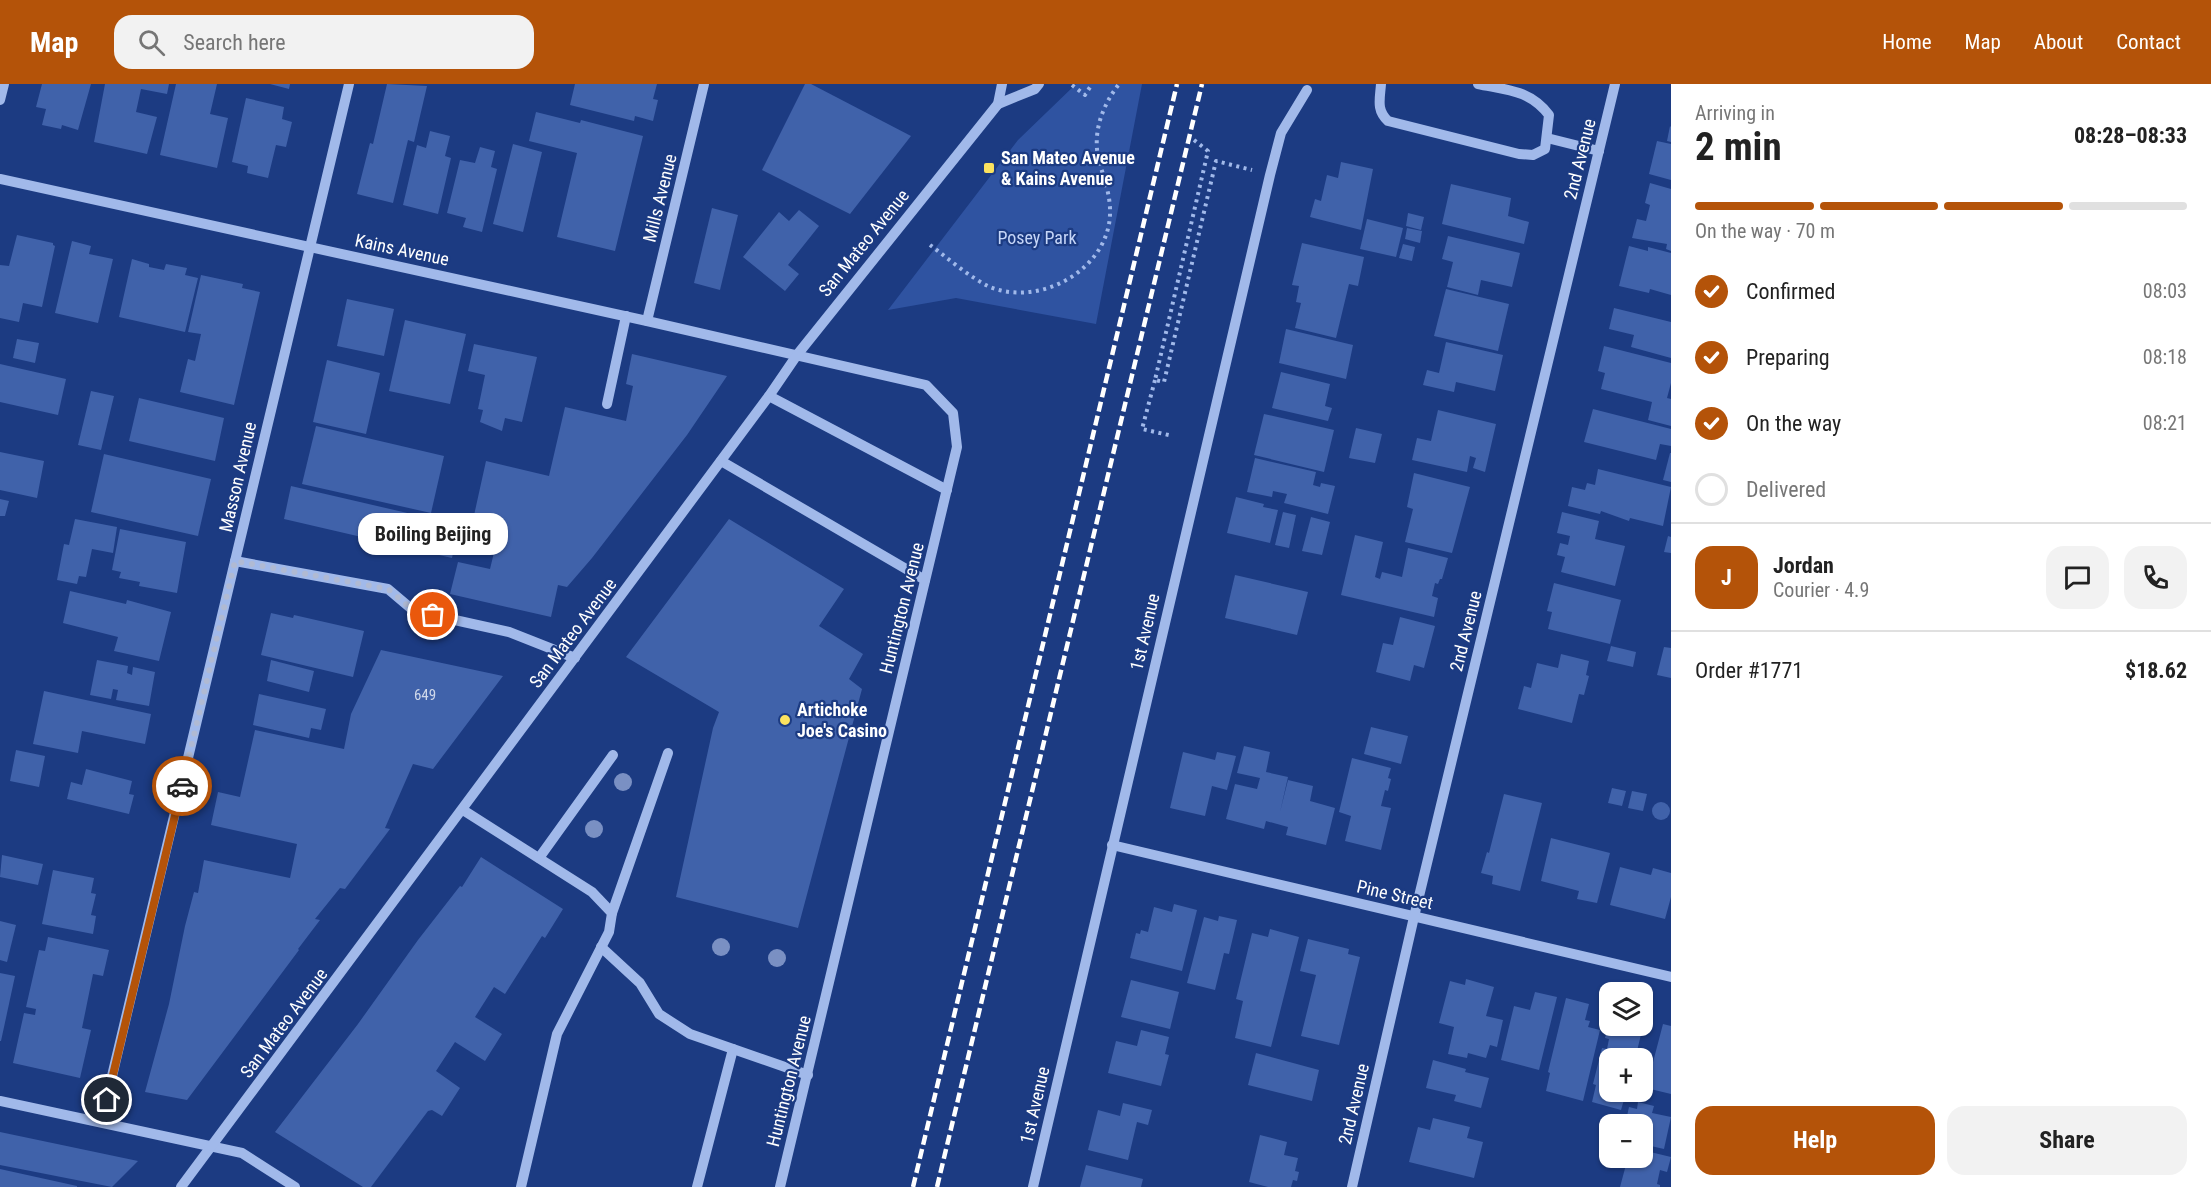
<!DOCTYPE html>
<html lang="en">
<head>
<meta charset="utf-8">
<style>
	body { margin:0; font-family:"Roboto Condensed",sans-serif; background:#f2f2f2; color:#222; height:100vh; display:flex; flex-direction:column; font-size:22px; white-space:nowrap }
	* { box-sizing:border-box; margin:0 }
	p { font-size:20px; color:#767676 }
	.icon { flex:none; width:33px; height:33px; fill:none; stroke:currentColor; stroke-width:2; stroke-linecap:round; stroke-linejoin:round }
	.map { position:relative; flex:1; overflow:hidden }
	.sheet { display:flex; flex-direction:column; background:#fff; width:540px }
	.sheet>* { flex:none }
	.fabs { position:absolute; left:1599px; top:898px; display:grid; gap:12px }
	.fabs a { display:grid; place-items:center; width:54px; height:54px; border-radius:12px; background:#fff; box-shadow:0 2px 4px #0004; font-size:30px }
	.pin { position:absolute; display:grid; place-items:center; width:51px; height:51px; color:#fff; margin:-26px; border:3px solid #fff; border-radius:50%; box-shadow:0 2px 6px #0007 }
	.courier { position:absolute; display:grid; place-items:center; width:60px; height:60px; margin:-30px; border:4px solid #b45309; border-radius:50%; background:#fff; color:#222; box-shadow:0 2px 8px #0007 }
	.bubble { position:absolute; height:42px; border-radius:18px; background:#fff; box-shadow:0 2px 4px #0004; font-size:20px; font-weight:700; line-height:42px; text-align:center }
	.overview em { font-style:normal; font-weight:700 }
	.overview div { display:flex; flex-direction:column-reverse }
	.overview { display:flex; align-items:center; justify-content:space-between; height:102px; padding:0 24px }
	h1 { font-size:39px; font-weight:700; line-height:45px }
	.bar { display:grid; grid-template-columns:repeat(4,1fr); gap:9px 6px; align-content:center; height:72px; padding:0 24px }
	.bar i { height:8px; border-radius:4px; background:#e0e0e0 }
	.bar .active { background:#b45309 }
	.bar p { grid-column:span 4 }
	.line { display:flex; align-items:center; gap:15px; padding:0 24px; border-top:2px solid #e0e0e0 }
	.line div { flex:1 }
	.round { display:grid; place-items:center; flex:none; width:63px; height:63px; border-radius:18px; background:#f2f2f2 }
	ol { padding:0 24px; list-style:none }
	li { display:flex; align-items:center; gap:18px; height:66px }
	li p { margin-inline-start:auto }
	li .icon { padding:6px; border-radius:50%; background:#b45309; color:#fff; stroke-width:4 }
	li:last-child { color:#767676 }
	li i { width:33px; height:33px; border:3px solid #e0e0e0; border-radius:50% }
	.button { display:flex; gap:12px; margin-top:auto; padding:12px 24px }
	.button a { flex:1; height:69px; border-radius:18px; background:#b45309; color:#fff; font-size:24px; font-weight:700; line-height:69px; text-align:center }
	.button a+a { background:#f2f2f2; color:#222 }
	header { display:flex; align-items:center; gap:36px; box-sizing:border-box; height:84px; padding:0 30px; background:#b45309; color:#fff }
	header strong { font-size:28px }
	nav { display:flex; gap:33px; margin-inline-start:auto; font-size:21px }
	.search { width:420px; height:54px; background:#f2f2f2; display:flex; align-items:center; gap:15px; box-sizing:border-box; padding:0 21px; border-radius:18px; color:#767676; font-size:22px }
	main { display:flex; flex:1; min-height:0 }
	.map>svg:first-child { display:block }
</style>
</head>
<body>
<header>
<strong>Map</strong>
<div class="search"><svg class="icon" aria-label="search" viewBox="0 0 24 24"><circle cx="10" cy="10" r="6"/><path d="M15 15l6 6"/></svg>Search here</div>
<nav><a>Home</a><a>Map</a><a>About</a><a>Contact</a></nav>
</header>
<main>
<div class="map">
<svg width="1671" height="1103" viewBox="0 0 1671 1103">
	<rect width="100%" height="100%" fill="#1c3b82"/>
	<path fill="#2f53a1" d="M1076,0H1142L1096,240L956,214L888,226L1018,56Z"/>
	<g fill="#4062aa">
		<path d="M42,0H91L78,46L62,41L61,45L42,41L46,25L36,23Z"/>
		<path d="M105,0H169L167,10L141,5L136,28L157,33L147,70L94,58Z"/>
		<path d="M176,0H217L210,30L228,34L217,84L160,71Z"/>
		<path d="M270,0H290L289,5Z"/>
		<path d="M387,0L427,2L414,58L408,56L393,119L357,110L370,59L373,60Z"/>
		<path d="M575,0H657L653,15L658,16L653,37L635,32L634,37L570,21Z"/>
		<path d="M805,0H811L911,52L850,130L762,86Z"/>
		<path d="M246,14L284,23L282,35L292,38L286,63L276,61L268,94L247,89L248,82L232,78Z"/>
		<path d="M536,28L580,39L581,36L643,52L615,167L557,153L577,69L529,57Z"/>
		<path d="M1670,42L1671,43V58L1667,57Z"/>
		<path d="M430,47L450,52L445,72L451,74L438,130L403,121L417,61L426,64Z"/>
		<path d="M1657,57L1671,60V96L1649,90Z"/>
		<path d="M513,60L542,68L523,148L493,140Z"/>
		<path d="M480,63L495,67L491,83L497,85L482,148L463,143L466,134L447,129L460,76L475,79Z"/>
		<path d="M1341,78L1373,85L1361,146L1310,133L1315,115L1321,117L1327,91L1338,94Z"/>
		<path d="M1650,99L1671,105V167L1666,165L1667,160L1632,154L1637,135L1646,137L1650,121L1645,119Z"/>
		<path d="M1451,100L1511,114L1508,132L1529,138L1524,160L1442,140Z"/>
		<path d="M712,124L738,131L720,206L694,199Z"/>
		<path d="M799,126L819,142L788,181L799,190L785,207L743,173L779,128L789,137Z"/>
		<path d="M1408,129L1424,133L1421,146L1406,142Z"/>
		<path d="M1367,135L1403,144L1396,173L1360,165Z"/>
		<path d="M1407,144L1422,147L1420,159L1405,155Z"/>
		<path d="M17,151L53,159V161L55,162L42,223L23,219L19,238L0,234V181L9,182Z"/>
		<path d="M1448,152L1520,169L1512,203L1481,196L1478,211L1447,203L1453,178L1442,175Z"/>
		<path d="M72,157L91,162L89,170L113,175L98,239L55,229Z"/>
		<path d="M1302,159L1364,173L1358,202L1349,200L1336,254L1295,244L1301,219L1296,218L1299,202L1292,201Z"/>
		<path d="M1403,160L1415,163L1412,177L1399,174Z"/>
		<path d="M1629,162L1648,167V163L1671,169V211L1650,205L1649,209L1619,202Z"/>
		<path d="M132,175L149,180V183L164,186L166,180L187,184L185,191L198,194L185,248L119,233Z"/>
		<path d="M201,191L243,200L242,204L260,208L234,321L180,308L188,275L195,277L201,250L188,248Z"/>
		<path d="M1446,205L1509,220L1498,267L1434,252Z"/>
		<path d="M347,215L394,225L384,272L337,262Z"/>
		<path d="M1614,224L1671,238V274L1631,263L1634,251L1609,245Z"/>
		<path d="M405,236L466,250L450,320L389,307Z"/>
		<path d="M1286,245L1353,261L1346,295L1279,279Z"/>
		<path d="M17,255L39,259L35,279L13,274Z"/>
		<path d="M1446,258L1503,271L1495,307L1456,298L1454,308L1423,301L1427,286L1439,289Z"/>
		<path d="M474,260L537,273L522,338L505,334L502,347L480,338L483,326L478,325L485,291L468,287Z"/>
		<path d="M1604,262L1671,279V299L1667,314L1671,315V342L1648,336L1652,318L1601,305L1605,289L1598,287Z"/>
		<path d="M632,270L727,292L687,351L592,474L567,503L558,501L551,533L450,510L458,478L490,485L498,452L471,445L486,377L549,392L565,323L626,337L633,302L626,300Z"/>
		<path d="M327,276L380,289L366,350L313,338Z"/>
		<path d="M0,280L66,295L58,331L0,318Z"/>
		<path d="M1281,288L1330,300L1325,322L1332,324L1328,337L1272,324Z"/>
		<path d="M91,307L114,312L101,366L78,361Z"/>
		<path d="M139,314L224,334L215,377L129,357Z"/>
		<path d="M1593,325L1671,345V362L1660,360L1656,376L1584,358Z"/>
		<path d="M1438,326L1496,340L1485,388L1473,384L1476,374L1470,372L1467,388L1412,376L1417,354L1431,357Z"/>
		<path d="M1264,330L1334,346L1324,388L1254,371Z"/>
		<path d="M316,342L444,372L431,429L302,400Z"/>
		<path d="M1356,344L1382,350L1375,379L1349,374Z"/>
		<path d="M0,368L44,377L37,414L0,406Z"/>
		<path d="M1670,369H1671V398L1663,396Z"/>
		<path d="M104,370L211,395L198,452L91,428Z"/>
		<path d="M1255,374L1316,388L1313,401L1320,403L1321,399L1335,402L1328,430L1284,419L1287,410L1273,407L1272,413L1247,408Z"/>
		<path d="M1598,385L1671,403L1663,442L1630,434L1629,437L1601,427L1600,430L1568,422L1572,403L1585,406L1587,399L1595,401Z"/>
		<path d="M1414,389L1470,403L1452,469L1405,458L1413,425L1407,423Z"/>
		<path d="M291,402L459,441L452,474L284,435Z"/>
		<path d="M1236,413L1264,420L1263,423L1278,426L1270,459L1227,449Z"/>
		<path d="M0,415L9,417L5,432H0Z"/>
		<path d="M1283,428L1296,431L1289,464L1275,461Z"/>
		<path d="M1562,428L1599,437L1595,455L1625,462L1615,502L1561,488L1565,473L1557,471L1560,459L1568,461L1570,452L1557,449Z"/>
		<path d="M1311,433L1330,438L1322,471L1302,467Z"/>
		<path d="M75,435L117,443L113,469L92,465L86,493L79,492L77,500L57,496L64,460L69,461Z"/>
		<path d="M729,435L844,505L819,542L863,570L849,595L862,605L798,844L676,813L713,644L719,628L626,573Z"/>
		<path d="M120,445L186,458L177,509L139,502L140,498L119,494L121,488L112,486Z"/>
		<path d="M1355,451L1383,458L1375,493L1380,495L1382,488L1402,493L1408,464L1448,474L1442,495H1440L1438,500L1435,499L1432,512L1438,514L1434,533L1341,511Z"/>
		<path d="M1668,452L1671,453V469L1664,468Z"/>
		<path d="M1235,491L1308,508L1297,551L1225,534Z"/>
		<path d="M1554,499L1621,516L1610,560L1548,545L1552,528L1547,527Z"/>
		<path d="M70,507L126,520L127,516L171,528L159,577L114,567L118,553L63,539Z"/>
		<path d="M271,529L293,534L294,531L364,547L353,593L261,571Z"/>
		<path d="M1400,533L1435,542L1424,584L1414,581L1410,597L1376,588L1383,559L1393,561Z"/>
		<path d="M1611,562L1636,568L1633,583L1607,577Z"/>
		<path d="M1664,563L1671,564V594L1657,591Z"/>
		<path d="M381,566L503,592L433,685L413,680L385,744L390,745L345,805L340,804L315,835L320,836L298,865L299,866L187,1016L145,1008L169,920L185,842L194,808L198,809L204,776L290,794L297,760L211,741L218,708L240,713L255,646L344,665L351,630Z"/>
		<path d="M1561,570L1589,577L1586,591L1589,592L1584,611L1579,610L1572,639L1518,625L1524,602L1531,604L1537,579L1558,584Z"/>
		<path d="M97,576L128,582L127,589L132,591L133,583L155,588L149,622L116,616L118,606L113,605L111,615L90,611Z"/>
		<path d="M271,576L314,587L309,608L267,597Z"/>
		<path d="M44,607L151,630L145,660L82,647L78,669L33,660Z"/>
		<path d="M259,610L326,625L321,646L311,644L309,654L253,641Z"/>
		<path d="M1371,643L1408,652L1401,680L1364,670Z"/>
		<path d="M1244,662L1270,668L1266,688L1288,693L1280,728L1288,696L1313,702L1310,717L1335,724L1326,761L1286,751L1288,743L1266,737L1264,745L1226,735L1235,700L1257,705L1260,694L1237,689Z"/>
		<path d="M16,666L45,672L39,703L10,697Z"/>
		<path d="M1183,668L1215,676L1217,668L1236,672L1227,706L1212,702L1205,732L1170,724Z"/>
		<path d="M1352,674L1391,684L1388,694L1391,695L1388,707L1385,706L1381,722L1391,724L1381,766L1345,757L1351,732L1339,728Z"/>
		<path d="M86,685L132,697L129,710L134,711L129,730L67,715L71,698L82,701Z"/>
		<path d="M1612,704L1626,707L1622,722L1608,719Z"/>
		<path d="M1632,707L1647,710L1643,727L1628,724Z"/>
		<path d="M1504,710L1542,719L1520,807L1492,800L1493,792L1481,789L1487,768L1489,769Z"/>
		<circle cx="1661" cy="727" r="9"/>
		<path d="M1551,754L1610,769L1597,819L1577,815L1579,807L1541,797Z"/>
		<path d="M2,771L43,780L38,801L0,793Z"/>
		<path d="M481,773L563,825L545,854L542,852L505,910L494,903L475,933L502,950L485,977L455,958L436,987L460,1004L442,1032L432,1026L428,1027L371,1103H363L275,1048L358,940L418,856L460,802L462,803Z"/>
		<path d="M1620,783L1651,791L1653,784L1671,789V813L1665,835L1610,821Z"/>
		<path d="M53,786L94,794L91,809L96,810L91,831L96,832L93,850L42,840Z"/>
		<path d="M1174,820L1197,826L1182,887L1130,874L1136,849L1140,850L1141,846L1148,848L1154,823L1172,828Z"/>
		<path d="M1219,832L1237,836L1229,870L1224,869L1215,906L1187,899L1204,833L1218,837Z"/>
		<path d="M0,837L16,841L7,878L0,876Z"/>
		<path d="M1270,845L1299,853L1271,963L1235,954L1243,917L1236,915L1252,849L1268,853Z"/>
		<path d="M48,853L109,866L103,892L93,890L82,944L91,946L80,994L13,979L24,929L35,931L36,925L26,923L39,866L45,867Z"/>
		<path d="M1308,855L1349,865L1348,870L1360,873L1339,961L1301,952L1316,891L1300,887Z"/>
		<path d="M0,889L15,892L1,957H0Z"/>
		<path d="M1466,895L1494,903L1486,932L1503,936L1497,963L1490,961L1486,974L1468,969L1467,974L1448,970L1454,943L1439,939L1450,897L1465,901Z"/>
		<path d="M1131,896L1179,908L1170,945L1121,933Z"/>
		<path d="M1535,908L1557,913L1539,986L1501,976L1514,922L1530,926Z"/>
		<path d="M1566,914L1589,920L1585,936L1590,937L1588,943L1600,946L1583,1017L1546,1007L1550,989L1548,988Z"/>
		<path d="M1642,934H1645L1637,967L1631,966L1629,975H1610V1008L1626,1009L1621,1026L1592,1018L1596,1001L1593,1000L1602,964L1607,965L1609,955L1605,954L1609,937L1610,942H1643Z"/>
		<path d="M1663,940L1671,942V1010L1642,1003V980L1652,982Z"/>
		<path d="M1141,946L1169,953L1165,970L1169,971L1161,1002L1108,989L1116,957L1137,962Z"/>
		<path d="M1256,969L1319,986L1312,1017L1248,1001Z"/>
		<path d="M1433,976L1466,985L1465,988L1489,994L1481,1024L1454,1017L1456,1011L1426,1004Z"/>
		<path d="M1638,1018L1654,1022L1652,1029L1671,1033L1664,1065L1642,1060V1041H1625L1629,1023L1637,1025Z"/>
		<path d="M1123,1019L1152,1026L1148,1041L1137,1038L1128,1076L1088,1066L1098,1026L1120,1032Z"/>
		<path d="M1433,1034L1470,1043L1467,1054L1483,1058L1474,1094L1409,1078L1418,1043L1430,1046Z"/>
		<path d="M0,1048L138,1077L112,1103L0,1081Z"/>
		<path d="M1260,1051L1287,1058L1284,1071L1298,1074L1295,1087L1299,1088L1297,1097L1293,1096L1291,1103H1268L1249,1098Z"/>
		<path d="M1642,1066L1671,1073L1667,1088L1660,1086L1657,1100L1660,1101V1103H1620L1627,1077L1618,1074H1642Z"/>
		<path d="M1086,1081L1143,1095L1141,1103H1080Z"/>
		<path d="M0,1085L77,1102V1103H0Z"/>
	</g>
	<g fill="none" stroke-linecap="round" stroke-linejoin="round">
		<g stroke="#a1b9ea" stroke-width="4" stroke-dasharray="3 4.5" stroke-linecap="butt">
			<path d="M1072,1L1085,11L1092,0"/>
			<path d="M1194,56L1208,67L1155,296L1164,298L1216,77L1252,86"/>
			<path d="M930,161C949,175 969,193 990,203C1037,222 1100,190 1109,140C1113,117 1105,98 1099,77C1092,49 1102,22 1119,0"/>
			<path d="M1155,296L1142,345L1173,352"/>
		</g>
		<g stroke="#a1b9ea" stroke-width="10">
			<path d="M1381,0C1380,15 1376,26 1388,37L1519,70L1533,71L1545,65L1549,31C1530,6 1507,6 1478,0"/>
			<path d="M0,16L4,0"/>
			<path d="M998,20L1035,5L1039,0"/>
			<path d="M1547,54L1599,67"/>
			<path d="M0,95L647,237L926,301L953,329L957,363L780,1103"/>
			<path d="M647,237L704,0"/>
			<path d="M769,312L947,406"/>
			<path d="M607,320L626,232"/>
			<path d="M721,377L925,496"/>
			<path d="M235,477L388,505L414,527L509,548L575,574"/>
			<path d="M463,726L592,808L612,829L609,848L557,950L521,1103"/>
			<path d="M1112,761L1671,893"/>
			<path d="M539,774L613,671"/>
			<path d="M612,829L668,669"/>
			<path d="M601,863L640,899L659,930L690,950L808,991"/>
			<path d="M0,1017L242,1069L295,1103"/>
			<path d="M101,1038L349,0"/>
			<path d="M181,1103L769,312L797,271L998,20L1002,0"/>
			<path d="M697,1103L733,965"/>
			<path d="M1033,1103L1270,91L1281,49L1307,6"/>
			<path d="M1352,1103L1414,833L1615,0"/>
		</g>
		<g stroke="#fff" stroke-width="4.5" stroke-dasharray="10 4.5" stroke-linecap="butt">
			<path d="M913,1103L1177,0"/>
			<path d="M937,1103L1202,0"/>
		</g>
	</g>
	<g fill="#7a90c3">
		<circle cx="623" cy="698" r="9"/>
		<circle cx="594" cy="745" r="9"/>
		<circle cx="721" cy="863" r="9"/>
		<circle cx="777" cy="874" r="9"/>
	</g>
	<g fill="none" stroke-linecap="round" stroke-linejoin="round">
		<path stroke="#b0bad3" stroke-width="6" stroke-dasharray="0 10.8" d="M182,702L235,477L388,505L414,527L433,531"/>
		<path stroke="#b45309" stroke-width="8" d="M107,1016L182,702"/>
	</g>
	<g fill="#fbe25f" stroke="#1c3b82" stroke-width="2">
		<rect x="983" y="78" width="12" height="12" rx="3"/>
		<circle cx="785" cy="636" r="6"/>
	</g>
	<g text-anchor="middle" stroke-width="4.5" stroke-linejoin="round" paint-order="stroke">
		<g font-size="15" fill="#cfd8ea">
			<text x="425" y="616">649</text>
		</g>
		<g font-size="18" font-weight="bold" fill="#fff" stroke="#1c3b82" text-anchor="start">
			<text x="1001" y="80">San Mateo Avenue<tspan x="1001" dy="21">&amp; Kains Avenue</tspan></text>
			<text x="797" y="632">Artichoke<tspan x="797" dy="21">Joe's Casino</tspan></text>
		</g>
		<g font-size="18" fill="#fff" stroke="#1c3b82">
			<text transform="translate(1580 75) rotate(-76)" y="6">2nd Avenue</text>
			<text transform="translate(660 114) rotate(-76)" y="6">Mills Avenue</text>
			<text transform="translate(864 159) rotate(-51)" y="6">San Mateo Avenue</text>
			<text transform="translate(402 166) rotate(12)" y="6">Kains Avenue</text>
			<text transform="translate(238 393) rotate(-77)" y="6">Masson Avenue</text>
			<text transform="translate(902 524) rotate(-76)" y="6">Huntington Avenue</text>
			<text transform="translate(1466 547) rotate(-76)" y="6">2nd Avenue</text>
			<text transform="translate(1145 548) rotate(-77)" y="6">1st Avenue</text>
			<text transform="translate(573 549) rotate(-53)" y="6">San Mateo Avenue</text>
			<text transform="translate(1395 811) rotate(13)" y="6">Pine Street</text>
			<text transform="translate(284 939) rotate(-53)" y="6">San Mateo Avenue</text>
			<text transform="translate(789 997) rotate(-76)" y="6">Huntington Avenue</text>
			<text transform="translate(1354 1020) rotate(-77)" y="6">2nd Avenue</text>
			<text transform="translate(1035 1021) rotate(-77)" y="6">1st Avenue</text>
		</g>
		<g font-size="18" fill="#c6d6f8" stroke="#1c3b82">
			<text x="1037" y="160">Posey Park</text>
		</g>
	</g>
</svg>
<div class="fabs">
<a><svg class="icon" aria-label="layers" viewBox="0 0 24 24"><path d="M12 4l9 5-9 5-9-5zM3 14l9 5 9-5"/></svg></a>
<a>+</a>
<a>−</a>
</div>
<div class="pin" style="left:433px;top:531px;background:#ea580c"><svg class="icon" aria-label="bag" viewBox="0 0 24 24"><path d="M5 8h14l-1 12H6zM9 8a3 3 0 0 1 6 0"/></svg></div>
<div class="pin" style="left:107px;top:1016px;background:#1f2937"><svg class="icon" aria-label="home" viewBox="0 0 24 24"><path d="M3 11l9-7 9 7M6 9v11h12V9"/></svg></div>
<div class="courier" style="left:182px;top:702px"><svg class="icon" aria-label="car" viewBox="0 0 24 24"><path d="M5 17H2v-5l4-1 3-4h7l3 4 3 1v5h-3M9 17h6M6 11h13"/><circle cx="7" cy="17" r="2"/><circle cx="17" cy="17" r="2"/></svg></div>
<div class="bubble" style="left:358px;top:429px;width:150px">Boiling Beijing</div>
</div>
<section class="sheet">
<div class="overview"><div><h1>2 min</h1><p>Arriving in</p></div><em>08:28–08:33</em></div>
<div class="bar"><i class="active"></i><i class="active"></i><i class="active"></i><i></i><p>On the way · 70 m</p></div>
<ol>
<li><svg class="icon" aria-label="check" viewBox="0 0 24 24"><path d="M5 12l5 5 9-10"/></svg>Confirmed<p>08:03</p></li>
<li><svg class="icon" aria-label="check" viewBox="0 0 24 24"><path d="M5 12l5 5 9-10"/></svg>Preparing<p>08:18</p></li>
<li><svg class="icon" aria-label="check" viewBox="0 0 24 24"><path d="M5 12l5 5 9-10"/></svg>On the way<p>08:21</p></li>
<li><i></i>Delivered</li>
</ol>
<div class="line" style="height:108px"><b class="round" style="background:#b45309;color:#fff">J</b><div><b>Jordan</b><p>Courier · 4.9</p></div><a class="round"><svg class="icon" aria-label="chat" viewBox="0 0 24 24"><path d="M4 5h16v11H9l-5 4z"/></svg></a><a class="round"><svg class="icon" aria-label="phone" viewBox="0 0 24 24"><path d="M5 4h4l2 5-3 2q2 4 5 5l2-3 5 2v4C11 20 4 13 5 4z"/></svg></a></div>
<div class="line" style="height:78px"><div>Order #1771</div><b>$18.62</b></div>
<div class="button"><a>Help</a><a>Share</a></div>
</section>
</main>
</body>
</html>
